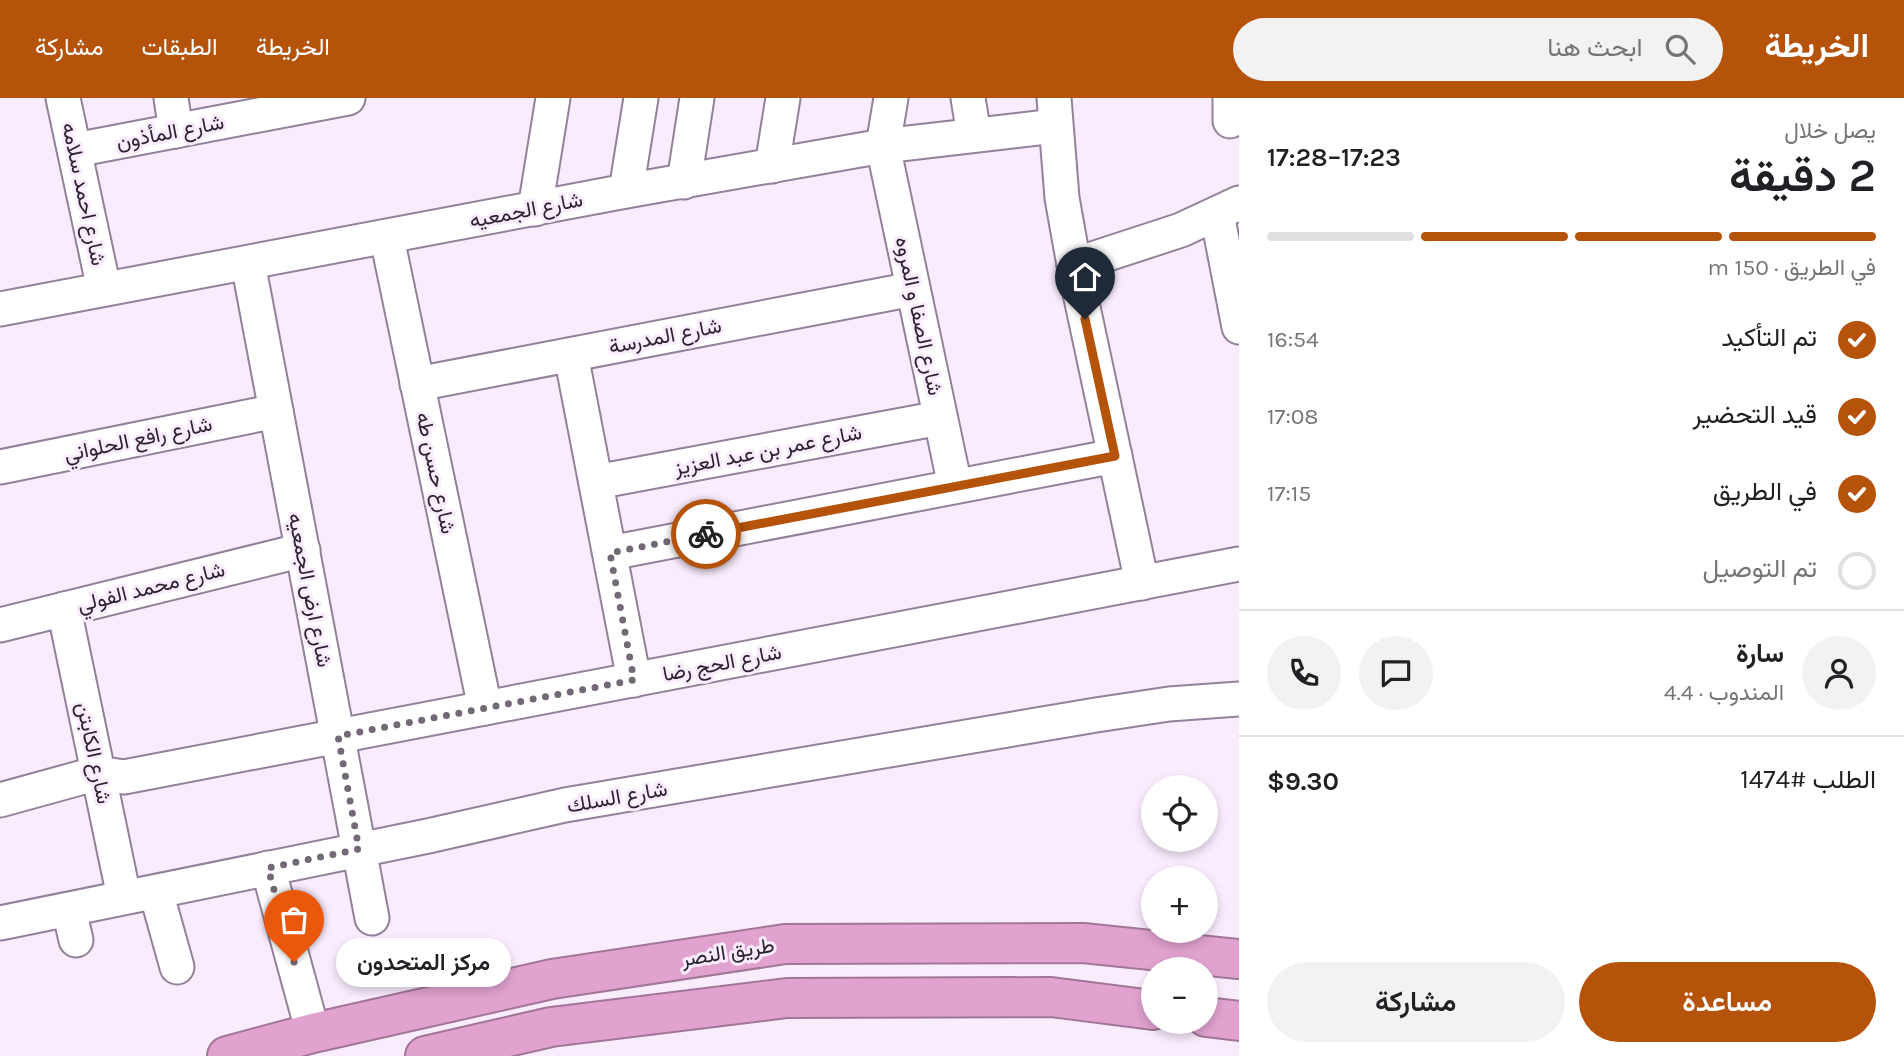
<!DOCTYPE html>
<html lang="ar">
<head>
<meta charset="utf-8">
<style>
	body { margin:0; font-family:Karla,Vazirmatn,sans-serif; background:#f2f2f2; color:#202124; direction:rtl; height:100vh; display:flex; flex-direction:column; font-size:26px; white-space:nowrap }
	* { box-sizing:border-box; margin:0 }
	p { font-size:23px; color:#757577 }
	.icon { flex:none; width:38px; height:38px; fill:none; stroke:currentColor; stroke-width:2; stroke-linecap:round; stroke-linejoin:round }
	.map { position:relative; flex:1; overflow:hidden; direction:ltr }
	.panel { display:flex; flex-direction:column; background:#fff; width:665px }
	.panel>* { flex:none }
	.controls { position:absolute; left:1141px; top:677px; display:grid; gap:14px }
	.controls a { display:grid; place-items:center; width:77px; height:77px; border-radius:50%; background:#fff; box-shadow:0 4px 10px #0003; font-size:35px }
	.pin { position:absolute; display:grid; place-items:center; width:60px; height:60px; color:#fff; margin:-72px -30px; border-radius:50% 50% 50% 0; rotate:-45deg; box-shadow:0 0 7px #0007 }
	.pin .icon { rotate:45deg }
	.courier { position:absolute; display:grid; place-items:center; width:70px; height:70px; margin:-35px; border:5px solid #b45309; border-radius:50%; background:#fff; color:#222; box-shadow:0 2px 9px #0007 }
	.bubble { position:absolute; height:49px; border-radius:24px; background:#fff; box-shadow:0 4px 10px #0003; font-size:23px; font-weight:600; line-height:49px; text-align:center; direction:rtl }
	.summary em { font-style:normal; font-weight:600 }
	.summary div { display:flex; flex-direction:column-reverse }
	.summary { display:flex; align-items:center; justify-content:space-between; height:119px; padding:0 28px }
	h1 { font-size:46px; font-weight:600; line-height:52px }
	.bar { display:grid; grid-template-columns:repeat(4,1fr); gap:10px 7px; align-content:center; height:84px; padding:0 28px }
	.bar i { height:9px; border-radius:5px; background:#e0e0e0 }
	.bar .selected { background:#b45309 }
	.bar p { grid-column:span 4 }
	.line { display:flex; align-items:center; gap:18px; padding:0 28px; border-top:2px solid #e0e0e0 }
	.line div { flex:1 }
	.round { display:grid; place-items:center; flex:none; width:74px; height:74px; border-radius:37px; background:#f2f2f2 }
	ol { padding:0 28px; list-style:none }
	li { display:flex; align-items:center; gap:21px; height:77px }
	li p { margin-inline-start:auto }
	li .icon { padding:7px; border-radius:50%; background:#b45309; color:#fff; stroke-width:4 }
	li:last-child { color:#757577 }
	li i { width:38px; height:38px; border:4px solid #e0e0e0; border-radius:50% }
	.cta { display:flex; gap:14px; margin-top:auto; padding:14px 28px }
	.cta a { flex:1; height:80px; border-radius:42px; background:#b45309; color:#fff; font-size:28px; font-weight:600; line-height:80px; text-align:center }
	.cta a+a { background:#f2f2f2; color:#202124 }
	header { display:flex; align-items:center; gap:42px; box-sizing:border-box; height:98px; padding:0 35px; background:#b45309; color:#fff }
	header strong { font-size:33px }
	nav { display:flex; gap:38px; margin-inline-start:auto; font-size:24px }
	.search { width:490px; height:63px; background:#f2f2f2; display:flex; align-items:center; gap:18px; box-sizing:border-box; padding:0 24px; border-radius:38px; color:#757577; font-size:26px }
	main { display:flex; flex:1; min-height:0 }
	.map>svg:first-child { display:block }
</style>
</head>
<body>
<header>
<strong>الخريطة</strong>
<div class="search"><svg class="icon" aria-label="search" viewBox="0 0 24 24"><circle cx="10" cy="10" r="6"/><path d="M15 15l6 6"/></svg>ابحث هنا</div>
<nav><a>الخريطة</a><a>الطبقات</a><a>مشاركة</a></nav>
</header>
<main>
<section class="panel">
<div class="summary"><div><h1>2 دقيقة</h1><p>يصل خلال</p></div><em>17:23–17:28</em></div>
<div class="bar"><i class="selected"></i><i class="selected"></i><i class="selected"></i><i></i><p>في الطريق · 150 m</p></div>
<ol>
<li><svg class="icon" aria-label="check" viewBox="0 0 24 24"><path d="M5 12l5 5 9-10"/></svg>تم التأكيد<p>16:54</p></li>
<li><svg class="icon" aria-label="check" viewBox="0 0 24 24"><path d="M5 12l5 5 9-10"/></svg>قيد التحضير<p>17:08</p></li>
<li><svg class="icon" aria-label="check" viewBox="0 0 24 24"><path d="M5 12l5 5 9-10"/></svg>في الطريق<p>17:15</p></li>
<li><i></i>تم التوصيل</li>
</ol>
<div class="line" style="height:126px"><a class="round"><svg class="icon" aria-label="person" viewBox="0 0 24 24"><circle cx="12" cy="8" r="4"/><path d="M4 21q1-7 8-7t8 7"/></svg></a><div><b>سارة</b><p>المندوب · 4.4</p></div><a class="round"><svg class="icon" aria-label="chat" viewBox="0 0 24 24"><path d="M4 5h16v11H9l-5 4z"/></svg></a><a class="round"><svg class="icon" aria-label="phone" viewBox="0 0 24 24"><path d="M5 4h4l2 5-3 2q2 4 5 5l2-3 5 2v4C11 20 4 13 5 4z"/></svg></a></div>
<div class="line" style="height:91px"><div>الطلب #1474</div><b>$9.30</b></div>
<div class="cta"><a>مساعدة</a><a>مشاركة</a></div>
</section>
<div class="map">
<svg width="1239" height="958" viewBox="0 0 1239 958">
	<rect width="100%" height="100%" fill="#f9ecfd"/>
	<g fill="none" stroke-linecap="round" stroke-linejoin="round">
		<defs>
			<g id="minor">
				<path d="M63,0L104,191"/>
				<path d="M171,0L176,33"/>
				<path d="M891,0L883,48L955,388"/>
				<path d="M968,0L974,37"/>
				<path d="M1054,0L1062,100L1074,167L1142,485"/>
				<path d="M1230,0V23"/>
				<path d="M75,52L348,0"/>
				<path d="M772,68L783,0"/>
				<path d="M684,84L697,0"/>
				<path d="M626,93L641,0"/>
				<path d="M535,111L553,0"/>
				<path d="M1217,116L1239,229"/>
				<path d="M387,140L485,610"/>
				<path d="M248,165L372,820"/>
				<path d="M1074,167L1181,132L1239,105"/>
				<path d="M0,211L626,93L883,48L1055,28"/>
				<path d="M571,257L634,582"/>
				<path d="M417,286L913,191"/>
				<path d="M0,369L276,313"/>
				<path d="M596,384L940,320"/>
				<path d="M610,455L1115,358"/>
				<path d="M64,511L124,799"/>
				<path d="M0,527L303,452"/>
				<path d="M0,702L98,675L124,679L1239,466"/>
				<path d="M268,770L313,935"/>
				<path d="M156,794L177,869"/>
				<path d="M69,812L76,842"/>
				<path d="M0,825L428,738L565,707L1096,617L1169,606L1239,601"/>
			</g>
			<g id="highway">
				<path d="M1206,919L1239,923"/>
				<path d="M227,958L313,935L552,881L785,846L1083,845L1239,861"/>
				<path d="M425,958L551,929L787,900L1051,899L1153,912"/>
			</g>
		</defs>
		<use href="#minor" stroke="#93809b" stroke-width="37"/>
		<use href="#highway" stroke="#a17697" stroke-width="42"/>
		<use href="#minor" stroke="#fff" stroke-width="33"/>
		<use href="#highway" stroke="#e1a2d0" stroke-width="38"/>
	</g>
	<g fill="none" stroke-linecap="round" stroke-linejoin="round">
		<path stroke="#736976" stroke-width="7" stroke-dasharray="0 12.6" d="M294,864L268,770L359,751L338,638L634,582L610,455L706,436"/>
		<path stroke="#b45309" stroke-width="9" d="M706,436L1115,358L1085,221"/>
	</g>
	<g text-anchor="middle" stroke-width="6" stroke-linejoin="round" paint-order="stroke">
		<g font-size="21" fill="#2b232e" stroke="#f9ecfd">
			<text transform="translate(170 34) rotate(-11)" y="7">شارع المأذون</text>
			<text transform="translate(84 96) rotate(78)" y="7">شارع احمد سلامه</text>
			<text transform="translate(526 112) rotate(-11)" y="7">شارع الجمعيه</text>
			<text transform="translate(919 218) rotate(78)" y="7">شارع الصفا و المروه</text>
			<text transform="translate(665 238) rotate(-11)" y="7">شارع المدرسة</text>
			<text transform="translate(138 341) rotate(-12)" y="7">شارع رافع الحلواني</text>
			<text transform="translate(768 352) rotate(-11)" y="7">شارع عمر بن عبد العزيز</text>
			<text transform="translate(436 375) rotate(78)" y="7">شارع حسن طه</text>
			<text transform="translate(151 489) rotate(-14)" y="7">شارع محمد الفولي</text>
			<text transform="translate(310 492) rotate(79)" y="7">شارع ارض الجمعيه</text>
			<text transform="translate(722 565) rotate(-11)" y="7">شارع الحج رضا</text>
			<text transform="translate(94 655) rotate(78)" y="7">شارع الكابتن</text>
			<text transform="translate(617 699) rotate(-10)" y="7">شارع السلك</text>
			<text transform="translate(728 854) rotate(-9)" y="7">طريق النصر</text>
		</g>
	</g>
</svg>
<div class="controls">
<a><svg class="icon" aria-label="locate" viewBox="0 0 24 24"><circle cx="12" cy="12" r="6"/><path d="M12 2v4M12 18v4M2 12h4M18 12h4"/></svg></a>
<a>+</a>
<a>−</a>
</div>
<div class="pin" style="left:294px;top:864px;background:#ea580c"><svg class="icon" aria-label="bag" viewBox="0 0 24 24"><path d="M5 8h14l-1 12H6zM9 8a3 3 0 0 1 6 0"/></svg></div>
<div class="pin" style="left:1085px;top:221px;background:#1f2937"><svg class="icon" aria-label="home" viewBox="0 0 24 24"><path d="M3 11l9-7 9 7M6 9v11h12V9"/></svg></div>
<div class="courier" style="left:706px;top:436px"><svg class="icon" aria-label="bike" viewBox="0 0 24 24"><circle cx="6" cy="16" r="4"/><circle cx="18" cy="16" r="4"/><path d="M6 16l4-8h5l3 8M10 8l3 8H6M13 5h3"/></svg></div>
<div class="bubble" style="left:336px;top:840px;width:175px">مركز المتحدون</div>
</div>
</main>
</body>
</html>
